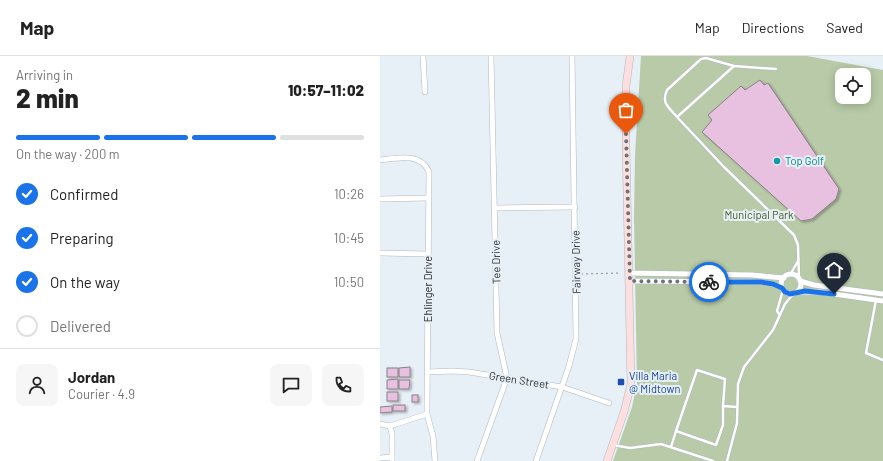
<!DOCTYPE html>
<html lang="en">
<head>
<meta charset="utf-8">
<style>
	body { margin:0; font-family:Barlow,sans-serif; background:#f6f6f6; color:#222; height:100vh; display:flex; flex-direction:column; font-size:15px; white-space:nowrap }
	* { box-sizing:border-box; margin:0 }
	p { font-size:13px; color:#767676 }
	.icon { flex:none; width:22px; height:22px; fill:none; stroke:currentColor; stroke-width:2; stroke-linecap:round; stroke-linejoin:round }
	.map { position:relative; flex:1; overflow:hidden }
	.side { display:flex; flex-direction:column; background:#fff; width:380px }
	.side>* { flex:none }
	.controls { position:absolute; left:455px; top:12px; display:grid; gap:8px }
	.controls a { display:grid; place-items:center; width:36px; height:36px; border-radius:8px; background:#fff; box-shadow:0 2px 10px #0003; font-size:20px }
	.pin { position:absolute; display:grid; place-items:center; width:34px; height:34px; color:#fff; margin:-41px -17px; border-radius:50% 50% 50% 0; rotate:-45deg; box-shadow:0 0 4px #0007 }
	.pin .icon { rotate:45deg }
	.courier { position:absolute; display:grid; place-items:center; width:40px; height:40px; margin:-20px; border:3px solid #1a73e8; border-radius:50%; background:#fff; color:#222; box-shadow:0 1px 5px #0007 }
	.summary em { font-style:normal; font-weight:800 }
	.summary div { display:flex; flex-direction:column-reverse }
	.summary { display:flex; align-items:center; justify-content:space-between; height:68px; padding:0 16px }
	h1 { font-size:26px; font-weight:800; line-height:30px }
	.bar { display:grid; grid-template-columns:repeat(4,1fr); gap:6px 4px; align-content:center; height:48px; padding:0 16px }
	.bar i { height:5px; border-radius:3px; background:#e0e0e0 }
	.bar .current { background:#1a73e8 }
	.bar p { grid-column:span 4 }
	.line { display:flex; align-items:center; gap:10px; padding:0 16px; border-top:1px solid #e0e0e0 }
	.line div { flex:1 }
	.round { display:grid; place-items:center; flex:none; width:42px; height:42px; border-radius:8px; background:#f6f6f6 }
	ol { padding:0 16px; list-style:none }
	li { display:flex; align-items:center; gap:12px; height:44px }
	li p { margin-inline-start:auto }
	li .icon { padding:4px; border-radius:50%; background:#1a73e8; color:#fff; stroke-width:4 }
	li:last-child { color:#767676 }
	li i { width:22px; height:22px; border:2px solid #e0e0e0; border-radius:50% }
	header { display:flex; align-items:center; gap:24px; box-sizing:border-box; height:56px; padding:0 20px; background:#fff; border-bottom:1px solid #e0e0e0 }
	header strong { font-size:19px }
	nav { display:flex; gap:22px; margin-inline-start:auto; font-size:14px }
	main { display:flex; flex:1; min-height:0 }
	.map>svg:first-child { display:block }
</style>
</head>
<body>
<header>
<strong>Map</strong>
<nav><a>Map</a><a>Directions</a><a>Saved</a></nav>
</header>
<main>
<section class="side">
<div class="summary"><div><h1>2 min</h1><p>Arriving in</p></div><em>10:57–11:02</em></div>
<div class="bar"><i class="current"></i><i class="current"></i><i class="current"></i><i></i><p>On the way · 200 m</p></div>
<ol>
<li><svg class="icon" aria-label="check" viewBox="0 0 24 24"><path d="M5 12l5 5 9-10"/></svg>Confirmed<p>10:26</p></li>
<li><svg class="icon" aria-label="check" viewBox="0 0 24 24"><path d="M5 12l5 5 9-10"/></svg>Preparing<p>10:45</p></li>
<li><svg class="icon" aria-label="check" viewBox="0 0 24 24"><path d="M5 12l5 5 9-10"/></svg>On the way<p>10:50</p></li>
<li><i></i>Delivered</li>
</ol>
<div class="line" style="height:72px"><a class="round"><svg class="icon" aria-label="person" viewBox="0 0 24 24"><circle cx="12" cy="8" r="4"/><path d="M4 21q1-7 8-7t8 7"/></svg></a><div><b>Jordan</b><p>Courier · 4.9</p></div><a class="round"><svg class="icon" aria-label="chat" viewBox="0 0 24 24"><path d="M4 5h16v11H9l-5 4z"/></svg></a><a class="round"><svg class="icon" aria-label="phone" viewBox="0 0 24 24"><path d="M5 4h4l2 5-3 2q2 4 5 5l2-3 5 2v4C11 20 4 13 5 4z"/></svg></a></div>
</section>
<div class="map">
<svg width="503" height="405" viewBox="0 0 503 405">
	<defs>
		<filter id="shadow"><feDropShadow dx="2" dy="1.5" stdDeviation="1" flood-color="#0004"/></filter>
	</defs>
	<rect width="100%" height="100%" fill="#e8f0f7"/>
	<path fill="#b8caa7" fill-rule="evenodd" d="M261,0H427L503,14V405H233L252,351L257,327L254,161L255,99ZM462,19H484V41H462Z"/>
	<g fill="#e9c1e0" stroke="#888086" filter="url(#shadow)">
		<path d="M380,24L384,29L388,27L459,133L456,143L432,163L421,165L322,76L332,64L328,59L361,30L365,34Z"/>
		<path d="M30,311V321H19V312Z"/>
		<rect x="7" y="312" width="11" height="9"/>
		<path d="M18,323V333H7V324Z"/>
		<path d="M19,324H30L29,333H19Z"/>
		<rect x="7" y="336" width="11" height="9"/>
		<rect x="32" y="339" width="6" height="7"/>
		<rect x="13" y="349" width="12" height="6"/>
		<path d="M12,350V356L0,357V351Z"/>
	</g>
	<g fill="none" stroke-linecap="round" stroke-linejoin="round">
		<defs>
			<g id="lane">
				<path d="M354,10L396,13"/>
				<path d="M297,61C289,51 281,48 287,34L321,3L326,2L354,10L297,61L344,111L414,179L418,189L419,222"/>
				<path d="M410,219L418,205"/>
				<path d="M496,244L486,297L503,304"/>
				<path d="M399,258L397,255L403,234"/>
				<path d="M343,350L345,323L317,314L296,375L336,389L343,369V350L357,351"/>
				<path d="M233,389L250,392L281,388L333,405"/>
				<path d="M291,391L296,375"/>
				<path d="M347,405L357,367L358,328L364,311L393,274L405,248L413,238"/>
			</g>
			<g id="street">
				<path d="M43,0L45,36"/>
				<path d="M0,104C17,102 41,96 49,116L47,351V358L53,380L55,405"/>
				<path d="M0,143L48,142"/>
				<path d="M115,152L195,151"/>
				<path d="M0,197L48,198"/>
				<path d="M249,217L372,219L404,222"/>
				<circle cx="411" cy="228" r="10"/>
				<path d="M249,225L381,226L393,228L402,232"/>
				<path d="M420,225L434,229L503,238"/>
				<path d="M417,236H440L503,245"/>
				<path d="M47,316L73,315L89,316L182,331L229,347"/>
				<path d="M0,368L10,370L47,358"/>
				<path d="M10,370L12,378V405"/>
				<path d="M0,402L12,401"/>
				<path d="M97,405L127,322L117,277L111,0"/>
				<path d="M156,405L189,310L196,283L192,0"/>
			</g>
			<path id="secondary" d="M227,405L244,356L251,328L246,89V30L250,0"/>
		</defs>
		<use href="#lane" stroke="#b0b8be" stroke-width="3.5"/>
		<use href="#street" stroke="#b0b8be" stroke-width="6"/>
		<use href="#secondary" stroke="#b0b8be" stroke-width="8"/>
		<path stroke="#878d91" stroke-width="1" stroke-dasharray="2 3" stroke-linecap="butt" d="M201,218L240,217"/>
		<use href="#lane" stroke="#fff" stroke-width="2.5"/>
		<use href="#street" stroke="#fff" stroke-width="5"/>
		<use href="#secondary" stroke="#fcdfde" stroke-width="7"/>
	</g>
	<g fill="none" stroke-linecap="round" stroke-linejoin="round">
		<path stroke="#6d7276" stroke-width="4" stroke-dasharray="0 7.2" d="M246,78L250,225L329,226"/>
		<path stroke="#1a73e8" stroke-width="5" d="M329,226H381L393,228L402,232L405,236L410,238L425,235L454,238"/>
	</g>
	<circle fill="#0f9aa8" stroke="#e8f0f7" stroke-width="1.5" cx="397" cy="105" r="4"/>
	<rect fill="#1a4fb4" stroke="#e8f0f7" stroke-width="1.5" x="237" y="322" width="8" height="8" rx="2"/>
	<g text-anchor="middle" stroke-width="4" stroke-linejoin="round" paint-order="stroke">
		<g font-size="11" fill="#0d838f" stroke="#e8f0f7" text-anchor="start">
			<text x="405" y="109">Top Golf</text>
		</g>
		<g font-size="11" fill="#405b20" stroke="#e8f0f7">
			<text x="379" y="163">Municipal Park</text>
		</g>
		<g font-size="11" fill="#2b2e30" stroke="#e8f0f7">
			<text transform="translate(116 206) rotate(-91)" y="4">Tee Drive</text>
			<text transform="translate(196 206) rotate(-91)" y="4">Fairway Drive</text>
			<text transform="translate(48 233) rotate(-90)" y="4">Ehlinger Drive</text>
			<text transform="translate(139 324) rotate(9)" y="4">Green Street</text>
		</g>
		<g font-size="11" fill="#164399" stroke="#e8f0f7" text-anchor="start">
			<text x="249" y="324">Villa Maria<tspan x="249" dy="13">@ Midtown</tspan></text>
		</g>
	</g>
</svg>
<div class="controls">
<a><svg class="icon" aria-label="locate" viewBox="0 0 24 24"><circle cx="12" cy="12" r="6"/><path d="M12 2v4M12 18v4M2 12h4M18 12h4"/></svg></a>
</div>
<div class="pin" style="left:246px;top:78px;background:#ea580c"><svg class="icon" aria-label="bag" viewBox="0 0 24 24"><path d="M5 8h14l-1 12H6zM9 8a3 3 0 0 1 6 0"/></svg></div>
<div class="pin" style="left:454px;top:238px;background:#1f2937"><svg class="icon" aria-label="home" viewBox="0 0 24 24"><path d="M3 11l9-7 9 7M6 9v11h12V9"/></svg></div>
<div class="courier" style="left:329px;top:226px"><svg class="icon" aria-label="bike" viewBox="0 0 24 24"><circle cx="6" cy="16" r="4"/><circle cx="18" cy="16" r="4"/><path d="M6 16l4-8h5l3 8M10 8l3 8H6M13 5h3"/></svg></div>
</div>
</main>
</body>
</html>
